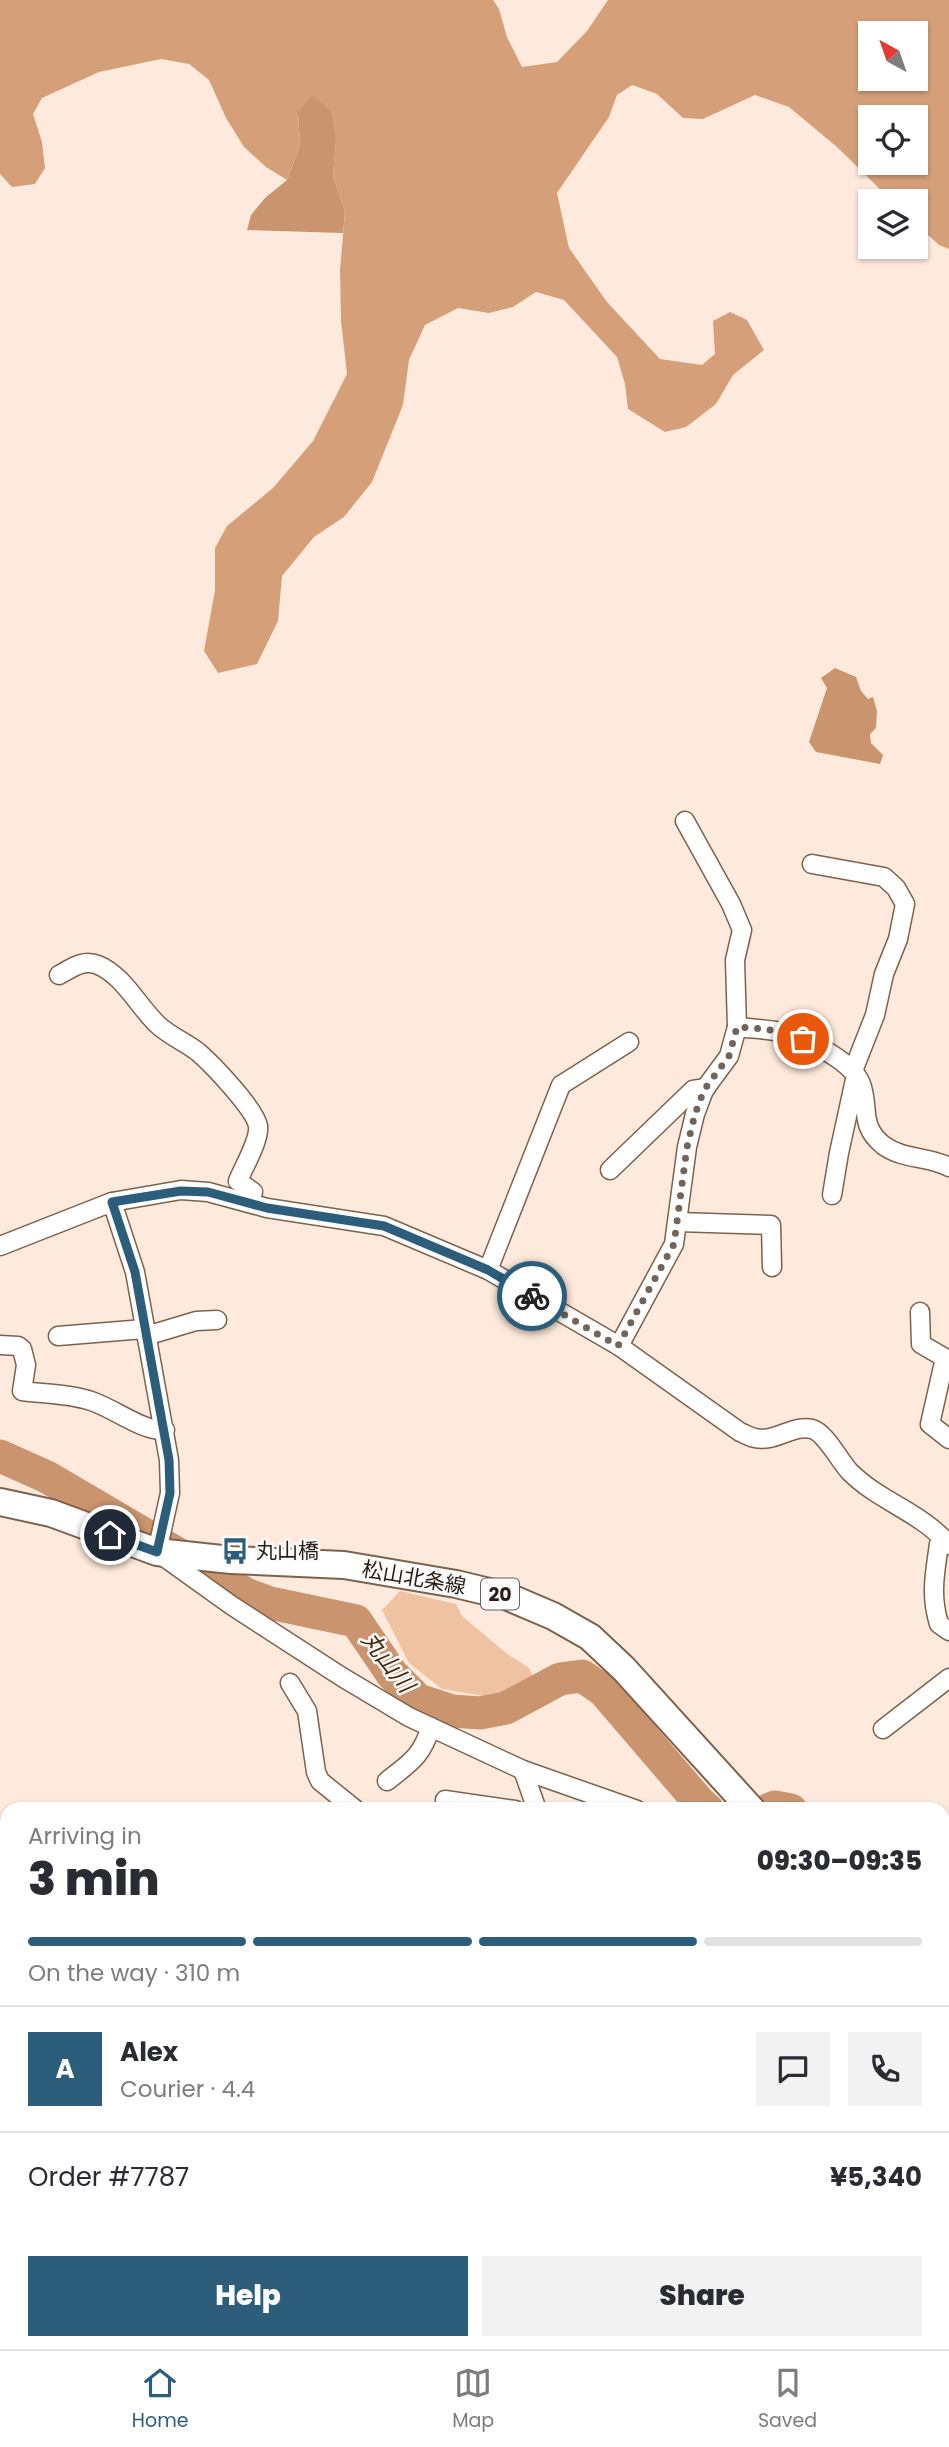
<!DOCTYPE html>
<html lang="en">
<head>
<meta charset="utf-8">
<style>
	body { margin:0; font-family:Poppins,"Noto Sans JP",sans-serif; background:#f2f2f3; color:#2b2b33; height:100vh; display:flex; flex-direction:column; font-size:26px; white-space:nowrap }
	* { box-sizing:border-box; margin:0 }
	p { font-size:23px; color:#7c7c81 }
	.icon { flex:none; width:38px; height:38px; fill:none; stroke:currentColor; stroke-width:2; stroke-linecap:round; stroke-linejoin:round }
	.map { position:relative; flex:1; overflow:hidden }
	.panel { position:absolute; left:0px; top:1802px; width:950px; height:548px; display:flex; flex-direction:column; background:#fff; border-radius:21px 21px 0 0; box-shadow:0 2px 5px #0004 }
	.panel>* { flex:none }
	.needle { width:46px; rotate:320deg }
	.buttons { position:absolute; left:858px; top:21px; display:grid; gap:14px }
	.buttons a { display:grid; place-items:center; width:70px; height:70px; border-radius:0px; background:#fff; box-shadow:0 2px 5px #0004; font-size:35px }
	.pin { position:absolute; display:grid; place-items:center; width:60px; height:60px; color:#fff; margin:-30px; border:4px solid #fff; border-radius:50%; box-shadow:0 2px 7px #0007 }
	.courier { position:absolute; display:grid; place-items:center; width:70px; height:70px; margin:-35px; border:5px solid #2c5e7b; border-radius:50%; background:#fff; color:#222; box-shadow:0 2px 9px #0007 }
	.headline em { font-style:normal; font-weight:800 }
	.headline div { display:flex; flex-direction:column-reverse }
	.headline { display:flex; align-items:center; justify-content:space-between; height:119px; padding:0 28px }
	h1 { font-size:46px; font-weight:800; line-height:52px }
	.bar { display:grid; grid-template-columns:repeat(4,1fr); gap:10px 7px; align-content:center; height:84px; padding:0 28px }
	.bar i { height:9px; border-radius:5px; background:#e1e1e2 }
	.bar .current { background:#2c5e7b }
	.bar p { grid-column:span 4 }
	.line { display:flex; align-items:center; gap:18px; padding:0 28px; border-top:2px solid #e1e1e2 }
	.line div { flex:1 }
	.round { display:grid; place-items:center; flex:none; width:74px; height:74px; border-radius:0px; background:#f2f2f3 }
	.primary-button { display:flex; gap:14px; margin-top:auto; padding:14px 28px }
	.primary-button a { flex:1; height:80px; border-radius:0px; background:#2c5e7b; color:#fff; font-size:28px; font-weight:800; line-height:80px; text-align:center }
	.primary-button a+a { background:#f2f2f3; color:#2b2b33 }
	.menu { display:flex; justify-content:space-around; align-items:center; height:98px; border-top:2px solid #e1e1e2; background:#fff; font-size:19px; color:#7c7c81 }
	.menu a { display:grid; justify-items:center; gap:4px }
	.menu .current { color:#2c5e7b }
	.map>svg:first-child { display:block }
</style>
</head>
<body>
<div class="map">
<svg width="949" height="2349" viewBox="0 0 949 2349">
	<rect width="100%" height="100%" fill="#feeadc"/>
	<path fill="#efc2a1" d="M400,1591L456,1604L462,1616L506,1653L529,1668L539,1688L489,1697L442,1689L409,1663L382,1610Z"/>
	<g fill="#d5a079" fill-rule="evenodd">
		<path d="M0,0H493L499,9L507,37L522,67L557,62L587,31L608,0H949V249L939,245L915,223V201H892L837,147L789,107L755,95L703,119L683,118L657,94L632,85L617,95L609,117L557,193L569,248L607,302L660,359L702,365L715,354L713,321L730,312L747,320L764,350L733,375L716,404L686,427L665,432L628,409L625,384L617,357L564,300L536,292L513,307L489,313L458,308L425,325L409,360L403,405L372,482L344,517L314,537L282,576L278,621L257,664L218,673L204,651L215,590V548L227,526L273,488L313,441L347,374L341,321L340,270L345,212L333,175L336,142L298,113L300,146L287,180L266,167L244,147L226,118L209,80L189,64L161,59L99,72L42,98L33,114L42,142L45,168L35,184L12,187L0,174ZM870,33H915V79H870ZM870,117H915V163H870Z"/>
		<path d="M943,2072L949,2077V2117L943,2116Z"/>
		<path d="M271,2343H600L581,2349H271Z"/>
	</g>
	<g fill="#c9946e">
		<path d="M312,95L331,111L336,142L333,175L345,212L343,233L247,230L251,215L265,198L287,180L300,146L298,113Z"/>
		<path d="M835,668L856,677L861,691L868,699L873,697L877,711L876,728L870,734L871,743L883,755L880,764L816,752L809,742L827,688L821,678Z"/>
	</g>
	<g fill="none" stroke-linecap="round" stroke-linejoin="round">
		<g stroke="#c9946e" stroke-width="33">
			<path d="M0,1456L47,1477L246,1594L270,1603L356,1621L392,1674L418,1700L452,1711L480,1713L506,1708L560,1679L582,1676L603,1690L699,1802L708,1810"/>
			<path d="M768,1810L775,1807L791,1810"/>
			<path d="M943,1855L949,1857"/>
		</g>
		<defs>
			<g id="street">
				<path d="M685,821L731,904L742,930L735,960L737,1027"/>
				<path d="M812,864L884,877L896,888L905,904L898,939L884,974L875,1015L853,1071"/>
				<path d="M59,975C72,968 83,959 98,965C123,975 138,1006 158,1025C170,1036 185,1042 198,1052C212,1064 255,1109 258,1126C260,1140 243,1168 238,1181L253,1192L249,1203"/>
				<path d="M610,1170L693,1090L706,1088"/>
				<path d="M832,1195L839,1153L856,1075"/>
				<path d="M112,1202L135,1272L169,1460L170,1493L157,1552L231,1605L342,1677L409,1717L523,1770L637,1810"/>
				<path d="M678,1222L771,1225L772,1267"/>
				<path d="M0,1246L112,1202L181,1190L208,1192L267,1208L384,1226L488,1270L619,1346L740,1432C745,1434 750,1437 755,1438C775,1443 793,1424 812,1429C826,1433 840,1462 850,1472C880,1502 921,1512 949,1545"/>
				<path d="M488,1270L561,1085L629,1042"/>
				<path d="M920,1312L921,1344L945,1358L930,1424L949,1439"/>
				<path d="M58,1336L144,1329"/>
				<path d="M146,1336L196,1321L217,1320"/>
				<path d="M0,1345L18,1346L22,1349L26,1365L22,1391C46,1394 72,1394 94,1402C116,1410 144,1432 165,1430"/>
				<path d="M619,1346L674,1244L687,1147L695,1114L704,1090L729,1056L737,1027C753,1029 770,1029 785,1033C808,1039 856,1063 862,1087C869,1111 860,1126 883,1145C903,1160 928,1156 949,1167"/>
				<path d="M944,1540L939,1544C935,1574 930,1594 939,1624L949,1631"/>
				<path d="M290,1683L307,1711L316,1772L320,1781L356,1810"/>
				<path d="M883,1729L949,1678"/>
				<path d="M523,1770L537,1810"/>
				<path d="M387,1781C411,1762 421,1757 431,1727"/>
				<path d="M445,1800L515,1810"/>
				<path d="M0,2079H7"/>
				<path d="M943,2227L949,2279L943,2321"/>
				<path d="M897,2343V2349"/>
				<path d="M939,2349L940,2343"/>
			</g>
			<g id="primary">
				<path d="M0,1502L51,1513L157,1552L231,1560L344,1565L456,1584L506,1596L553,1616L590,1637L624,1669L752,1810"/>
				<path d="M943,1953L949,1954"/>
			</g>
		</defs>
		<use href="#street" stroke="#7d614d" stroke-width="21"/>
		<use href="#primary" stroke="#7d614d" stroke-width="30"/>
		<use href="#street" stroke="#fff" stroke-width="18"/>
		<use href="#primary" stroke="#fff" stroke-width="26"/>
	</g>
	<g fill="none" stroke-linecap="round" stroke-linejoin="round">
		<path stroke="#73645a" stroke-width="7" stroke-dasharray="0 12.6" d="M532,1296L618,1346L674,1244L687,1147L695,1114L704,1090L729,1056L737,1027L766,1029L803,1039"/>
		<path stroke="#2c5e7b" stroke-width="9" d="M110,1535L157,1552L170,1493L169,1460L135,1272L112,1202L181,1191L208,1192L267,1208L384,1226L488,1270L532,1296"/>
	</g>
	<defs>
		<symbol id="bus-bare" viewBox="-9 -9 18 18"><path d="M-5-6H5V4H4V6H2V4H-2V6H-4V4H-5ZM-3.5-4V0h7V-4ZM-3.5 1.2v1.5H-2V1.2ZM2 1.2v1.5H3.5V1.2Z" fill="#2c5e7b" stroke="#fbfbfb" stroke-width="2.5" paint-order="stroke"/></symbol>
	</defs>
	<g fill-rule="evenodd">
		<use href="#bus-bare" x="216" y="1532" width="38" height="38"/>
	</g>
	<g text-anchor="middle" stroke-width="5" stroke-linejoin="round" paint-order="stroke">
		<rect fill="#fbfbfb" stroke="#675f59" stroke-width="2" x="481" y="1578.5" width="38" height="31" rx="5"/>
		<g font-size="19" font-weight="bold" fill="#281c14">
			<text x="500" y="1601">20</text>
		</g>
		<g font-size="21" fill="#281c14" stroke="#fbfbfb" text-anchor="start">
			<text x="256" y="1558">丸山橋</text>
		</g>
		<g font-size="21" fill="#281c14" stroke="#fbfbfb">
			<text transform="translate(414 1578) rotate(10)" y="7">松山北条線</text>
		</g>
		<g font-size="23" font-style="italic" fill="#4c290a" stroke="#fbfbfb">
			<text transform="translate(388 1662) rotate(52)" y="8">丸山川</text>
		</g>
	</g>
</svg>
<div class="buttons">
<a><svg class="needle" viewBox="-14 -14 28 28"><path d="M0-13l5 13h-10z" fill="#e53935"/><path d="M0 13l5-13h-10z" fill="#7c7c81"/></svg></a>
<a><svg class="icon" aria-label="locate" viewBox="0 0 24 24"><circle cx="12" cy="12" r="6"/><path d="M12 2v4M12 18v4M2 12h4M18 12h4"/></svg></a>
<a><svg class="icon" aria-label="layers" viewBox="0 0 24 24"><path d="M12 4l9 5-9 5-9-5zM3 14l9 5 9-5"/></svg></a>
</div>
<div class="pin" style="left:803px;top:1039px;background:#ea580c"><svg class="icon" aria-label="bag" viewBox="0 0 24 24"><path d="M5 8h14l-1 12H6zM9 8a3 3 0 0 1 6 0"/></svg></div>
<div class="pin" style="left:110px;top:1535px;background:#1f2937"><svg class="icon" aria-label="home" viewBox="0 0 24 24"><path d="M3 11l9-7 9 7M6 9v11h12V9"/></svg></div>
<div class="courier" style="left:532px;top:1296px"><svg class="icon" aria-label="bike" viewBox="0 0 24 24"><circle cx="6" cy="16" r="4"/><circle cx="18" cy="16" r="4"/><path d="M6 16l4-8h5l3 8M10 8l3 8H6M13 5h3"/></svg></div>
<section class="panel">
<div class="headline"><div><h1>3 min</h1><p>Arriving in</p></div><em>09:30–09:35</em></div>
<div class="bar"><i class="current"></i><i class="current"></i><i class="current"></i><i></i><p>On the way · 310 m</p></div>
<div class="line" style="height:126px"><b class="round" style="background:#2c5e7b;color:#fff">A</b><div><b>Alex</b><p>Courier · 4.4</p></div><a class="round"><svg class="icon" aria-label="chat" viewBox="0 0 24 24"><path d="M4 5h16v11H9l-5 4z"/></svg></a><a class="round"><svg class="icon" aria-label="phone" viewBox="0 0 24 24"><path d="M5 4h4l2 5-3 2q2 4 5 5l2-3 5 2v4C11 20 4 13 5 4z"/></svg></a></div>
<div class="line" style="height:91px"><div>Order #7787</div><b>¥5,340</b></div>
<div class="primary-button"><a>Help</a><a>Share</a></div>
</section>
</div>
<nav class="menu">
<a class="current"><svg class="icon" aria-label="home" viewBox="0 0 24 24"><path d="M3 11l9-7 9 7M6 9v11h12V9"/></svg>Home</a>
<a><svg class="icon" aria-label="map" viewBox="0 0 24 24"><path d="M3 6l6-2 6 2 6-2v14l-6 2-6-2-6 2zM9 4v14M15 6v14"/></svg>Map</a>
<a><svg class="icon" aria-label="saved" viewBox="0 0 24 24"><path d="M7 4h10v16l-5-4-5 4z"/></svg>Saved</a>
</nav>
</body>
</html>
